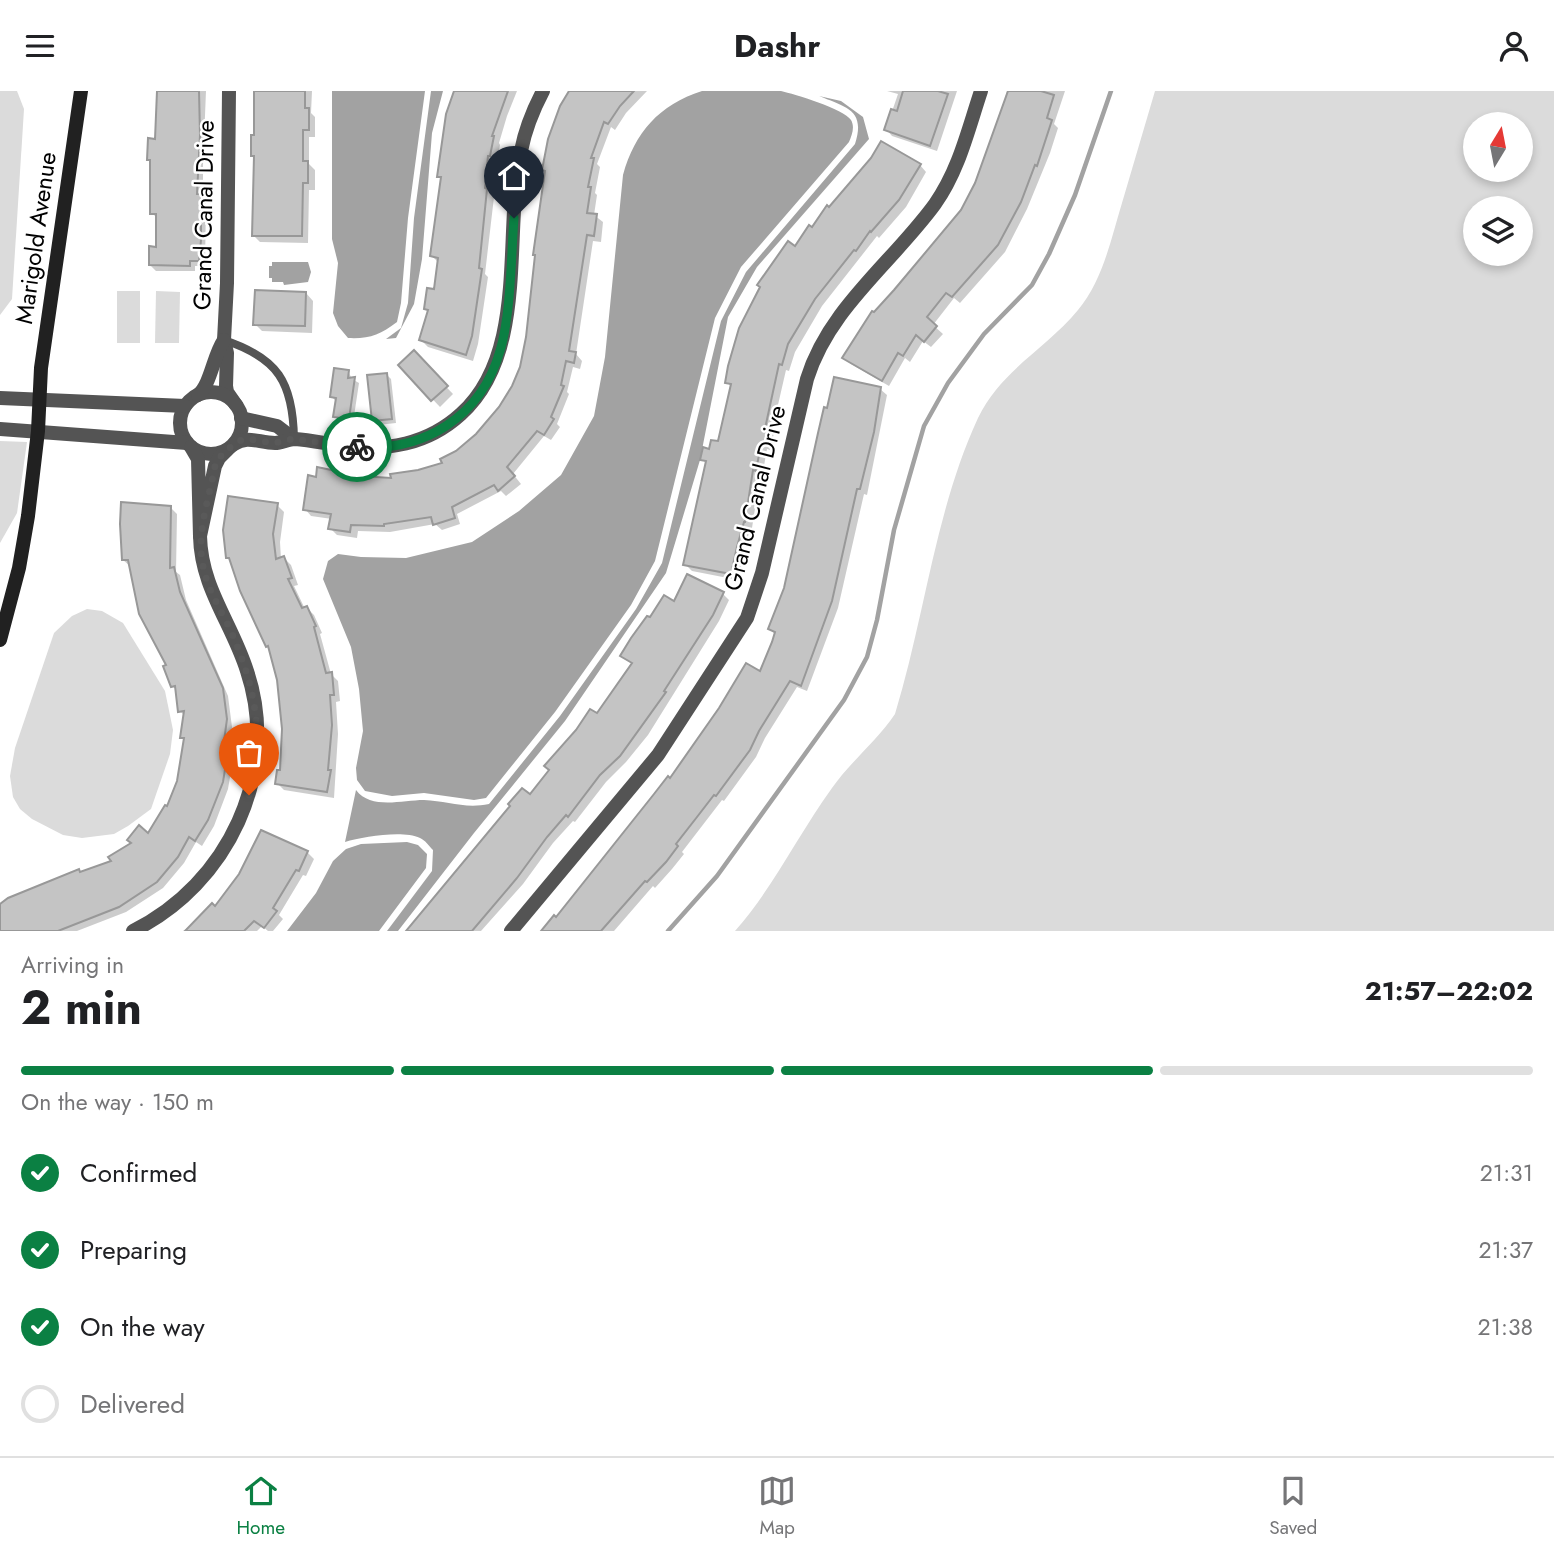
<!DOCTYPE html>
<html lang="en">
<head>
<meta charset="utf-8">
<style>
	body { margin:0; font-family:Jost,sans-serif; background:#f6f6f6; color:#202124; height:100vh; display:flex; flex-direction:column; font-size:26px; white-space:nowrap }
	* { box-sizing:border-box; margin:0 }
	p { font-size:23px; color:#757577 }
	.icon { flex:none; width:38px; height:38px; fill:none; stroke:currentColor; stroke-width:2; stroke-linecap:round; stroke-linejoin:round }
	.map { position:relative; height:840px; overflow:hidden }
	.drawer { display:flex; flex-direction:column; background:#fff; flex:1 }
	.drawer>* { flex:none }
	.needle { width:46px; rotate:10deg }
	.buttons { position:absolute; left:1463px; top:21px; display:grid; gap:14px }
	.buttons a { display:grid; place-items:center; width:70px; height:70px; border-radius:50%; background:#fff; box-shadow:0 4px 10px #0003; font-size:35px }
	.pin { position:absolute; display:grid; place-items:center; width:60px; height:60px; color:#fff; margin:-72px -30px; border-radius:50% 50% 50% 0; rotate:-45deg; box-shadow:0 0 7px #0007 }
	.pin .icon { rotate:45deg }
	.courier { position:absolute; display:grid; place-items:center; width:70px; height:70px; margin:-35px; border:5px solid #0b8043; border-radius:50%; background:#fff; color:#222; box-shadow:0 2px 9px #0007 }
	.overview em { font-style:normal; font-weight:700 }
	.overview div { display:flex; flex-direction:column-reverse }
	.overview { display:flex; align-items:center; justify-content:space-between; height:119px; padding:0 21px }
	h1 { font-size:46px; font-weight:700; line-height:52px }
	.bar { display:grid; grid-template-columns:repeat(4,1fr); gap:10px 7px; align-content:center; height:84px; padding:0 21px }
	.bar i { height:9px; border-radius:5px; background:#e0e0e0 }
	.bar .current { background:#0b8043 }
	.bar p { grid-column:span 4 }
	ol { padding:0 21px; list-style:none }
	li { display:flex; align-items:center; gap:21px; height:77px }
	li p { margin-inline-start:auto }
	li .icon { padding:7px; border-radius:50%; background:#0b8043; color:#fff; stroke-width:4 }
	li:last-child { color:#757577 }
	li i { width:38px; height:38px; border:4px solid #e0e0e0; border-radius:50% }
	header { display:flex; justify-content:space-between; align-items:center; height:91px; padding:0 21px; background:#fff; font-size:32px; font-weight:700 }
	.menu { display:flex; justify-content:space-around; align-items:center; height:98px; border-top:2px solid #e0e0e0; background:#fff; font-size:19px; color:#757577 }
	.menu a { display:grid; justify-items:center; gap:4px }
	.menu .current { color:#0b8043 }
	.map>svg:first-child { display:block }
</style>
</head>
<body>
<header><svg class="icon" aria-label="menu" viewBox="0 0 24 24"><path d="M4 6h16M4 12h16M4 18h16"/></svg>Dashr<svg class="icon" aria-label="person" viewBox="0 0 24 24"><circle cx="12" cy="8" r="4"/><path d="M4 21q1-7 8-7t8 7"/></svg></header>
<div class="map">
<svg width="1554" height="840" viewBox="0 0 1554 840">
	<rect width="100%" height="100%" fill="#fff"/>
	<g fill="#dbdbdb" fill-rule="evenodd">
		<path d="M0,0H17L24,18L12,208L0,224Z"/>
		<path d="M1155,0H1554V840H735C773,797 798,744 832,697C851,670 877,650 895,623C925,525 935,420 978,327C1001,279 1046,258 1078,219C1103,189 1111,148 1122,112C1133,75 1144,37 1155,0ZM1475,33H1521V79H1475ZM1475,117H1521V163H1475Z"/>
		<rect x="117" y="200" width="23" height="52"/>
		<path d="M156,200L180,201L179,252H155Z"/>
		<path d="M0,350L27,351L17,422L0,452Z"/>
		<path d="M87,518L102,520L123,532L165,600L173,639L170,663L151,718L128,735L114,743L82,747L63,744L32,728L20,718L13,706L10,685L15,657L54,542L72,525Z"/>
	</g>
	<g fill="#a2a2a2">
		<path d="M332,0H425L408,127L401,212L397,231C380,244 369,248 348,247L338,235L333,222L338,172L332,148Z"/>
		<path d="M431,0H443L432,42L422,168L414,213L396,247L386,248L401,237L408,212L414,127Z"/>
		<path d="M702,0H781C794,3 844,18 851,29C855,36 852,44 849,51L741,176L715,227L655,470L631,514L555,621L486,707L474,709L424,702L392,705L365,700L357,689L356,677L363,640L359,598L351,556L323,488L328,470L338,463L361,466L406,467L472,451L519,420L561,384L594,325L605,266L623,84C635,41 659,14 702,0Z"/>
		<path d="M819,5L841,10L863,26L869,48L757,176L728,226L700,369L666,482L565,630L474,742L398,840H387L432,780L433,759C429,755 425,749 420,747C402,739 363,746 345,751L356,699C371,719 402,709 424,709C447,710 465,718 489,713L560,625L636,518L662,472L721,230L746,181L855,53C866,19 846,16 819,5Z"/>
		<path d="M272,171H308L311,181L308,191L284,194L283,191H272V187H269V175H272Z"/>
		<path d="M407,751L418,754L427,763L426,777L379,840H287L316,802L333,770L346,758L361,753Z"/>
	</g>
	<g fill="#0003">
		<path d="M159,0H206L203,74V107L206,111L205,175H195V180H156L150,174L158,157V128L152,122V71L149,68L156,49Z"/>
		<path d="M254,0H312L311,22L315,26V46H309V73L315,79V99H309L308,152L260,151L253,144Z"/>
		<path d="M456,0H517L507,25L499,52L500,54L497,71L495,70L491,104L494,106L485,183L488,186L478,253L473,270L428,256L421,249L429,221L426,218L436,200L439,172L432,165L442,88L439,85Z"/>
		<path d="M571,0H647L626,22L615,39L611,36L597,73L600,76L595,102L597,104L594,124L603,131L601,151L593,150L576,263L582,270L580,278L573,276L567,301L569,303L557,333L560,336L551,349L544,345L513,383L521,393L506,405L501,400L457,423L460,433L442,439L435,433L390,441L358,440L357,447L337,444L330,437L332,428L311,425L305,418L360,387L393,388L444,373L478,345L500,317L514,296L521,277L528,246L546,82L544,79Z"/>
		<path d="M887,0H957L937,60L892,45L886,38L898,3Z"/>
		<path d="M1007,0H1065L1054,33L1058,37L1050,62L1027,118L1005,161L960,212L954,207L933,234L943,243L931,256L923,250L910,271L905,267L889,295L851,273L844,266L874,224L963,120L977,93L1007,10L1005,7Z"/>
		<path d="M920,74L926,81L906,116L879,147L877,145L822,215L795,261L789,280L786,279L772,340L774,342L770,359L767,358L762,386L760,385L752,437H750L738,489L692,480L685,473L707,373L702,368L719,352L732,297L727,291L795,158L813,139Z"/>
		<path d="M306,202L313,210L312,242L262,240L255,233Z"/>
		<path d="M414,262L453,303L440,316L400,274Z"/>
		<path d="M348,280L352,288L359,292L353,332L340,330L335,326L337,311L332,306Z"/>
		<path d="M387,284L391,288L396,332L378,334L374,329Z"/>
		<path d="M880,298L887,304L867,404L864,403L838,517L807,600L797,596L765,647L756,666L724,710L722,709L682,761L684,763L672,778L655,797L653,795L614,840H543L556,828L760,583L776,544L770,538Z"/>
		<path d="M277,414L284,421L280,451L281,468L284,467L291,474L298,494L294,495L305,518L307,517L314,524L322,542L320,543L331,583L338,590L340,610L336,611L338,643L334,707L284,699L277,692L281,681L284,637L279,589L271,559L241,499L232,470L228,466Z"/>
		<path d="M171,417L177,423L176,481L180,484L186,509L228,605L232,636L228,669L232,674L228,698L214,735L202,755L196,751L184,772L163,797L126,821L77,840H0V814L113,771L149,744L168,718L179,690L185,649L182,646L185,625L180,620L177,600L173,595L168,575L130,475L123,469Z"/>
		<path d="M723,503L729,509L719,530L648,644L626,671L606,691L575,731L573,730L553,752L523,793L481,840H408L530,706L598,625L633,574L623,565L674,512Z"/>
		<path d="M307,761L314,768L306,785L303,784L279,824L283,828L273,840H268L262,835L257,840H183L215,817Z"/>
	</g>
	<g fill="none" stroke-linecap="round" stroke-linejoin="round">
		<path stroke="#a2a2a2" stroke-width="4.5" d="M668,840L717,785L844,609L867,566L877,529L894,439L924,335L948,292L984,243L1032,194L1049,163L1075,104L1111,0"/>
	</g>
	<g fill="#c4c4c4" stroke="#989898" stroke-width="2">
		<path d="M157,0H199L200,44L197,103H201V149L199,170H190V175L149,174V155L156,156V123H150V69H147L148,47L155,48Z"/>
		<path d="M254,0H305V17H309V39H303V70H308V92H303L302,145H252L254,65H251V44H254Z"/>
		<path d="M454,0H508L492,45H494L490,65H488L485,97L487,98L479,177L482,178L472,245L466,264L419,249L428,219L424,218L427,197L434,198L438,167L430,165L441,86H437L446,23Z"/>
		<path d="M569,0H634L620,15L608,33L604,31L591,67H594L588,96H591L587,122L597,123L594,145L587,144L569,260L576,261L574,272L566,270L561,294L564,295L551,326L554,328L544,344L537,340L507,376L515,385L498,400L494,394L452,416L455,427L433,434L431,426L384,433V435L351,434L350,441L328,438L331,423L303,419L308,384L316,386L317,376L360,385L391,387L390,383L418,379L442,372L440,368L456,360L476,343L499,316L512,295L520,276L526,246L535,164H533L545,80L542,79L548,48L560,15Z"/>
		<path d="M903,0H938L948,3L930,55L884,39L891,18L897,20Z"/>
		<path d="M1008,0H1041L1054,4L1047,27L1052,29L1037,75L1035,74L1021,111L998,154L952,206L946,202L927,226L937,235L924,251L916,244L903,265L898,262L882,290L842,267L872,220L874,221L894,199L961,119L975,92Z"/>
		<path d="M881,50L921,73L899,109L871,141L870,140L856,160L854,159L815,208L788,253L782,274L779,273L766,333L768,334L764,353H761L756,380L753,379L745,431H744L737,456L731,483L683,474L706,370L700,369L703,356L709,358L711,349L718,350L731,293L725,292L728,275L739,237L760,196L757,194L788,150L795,155L809,134L812,136L827,114L829,116L871,67Z"/>
		<path d="M255,199L306,201L305,235L253,234Z"/>
		<path d="M414,259L448,295L431,310L398,274Z"/>
		<path d="M334,277L349,279L348,287L355,286L349,328L333,326L336,307L330,306Z"/>
		<path d="M387,282L392,328L372,330L367,284Z"/>
		<path d="M834,286L881,296L874,341L860,398H857L832,510L801,595L790,590L759,640L750,659L716,705L714,704L697,726L676,753L678,755L666,771L647,791L645,790L601,840H541L554,824L556,826L654,703L668,685L670,687L719,617L746,572L760,580L772,551L775,541L768,538L784,497L818,342L824,316L827,317Z"/>
		<path d="M228,405L278,412L273,443L276,468L284,465L292,487L288,488L302,517L307,515L316,535L314,536L326,582L332,581L334,604H330L332,634L328,679H331L327,701L275,693L277,679H280L282,638L277,589L268,555L266,556L240,500L229,467H226L223,439Z"/>
		<path d="M121,411L171,415L170,477L174,476L180,501L223,597L227,628L222,665L227,666L223,691L208,729L195,750L189,746L178,766L157,791L119,816L58,840H0V813L8,807L79,778L80,781L111,770L108,766L131,752L127,749L139,734L148,742L165,714L167,715L177,690L184,647H180L184,620L178,621L175,595L171,596L163,575L166,574L139,523L128,469H122L120,433Z"/>
		<path d="M687,483L724,501L713,524L664,600L666,601L620,665L600,684L568,726L566,724L547,746L517,787L472,840H406L510,715L508,713L522,697L530,703L549,679L544,675L576,639L590,618L597,622L632,572L620,565L631,547L647,525L650,526L664,504L674,510Z"/>
		<path d="M261,739L308,760L299,780L296,779L273,817L277,820L264,837L254,830L244,840H185L212,812L215,815L239,783Z"/>
	</g>
	<g fill="none" stroke-linecap="round" stroke-linejoin="round">
		<path stroke="#545454" stroke-width="8" d="M224,249C278,267 293,291 294,348"/>
		<g stroke="#545454" stroke-width="14">
			<path d="M229,0L227,192L224,249L227,262L226,295L227,301L236,314"/>
			<circle cx="211" cy="332" r="31"/>
			<path d="M198,304C211,293 213,265 224,249"/>
			<path d="M0,307L185,315"/>
			<path d="M241,327L277,335L294,348"/>
			<path d="M0,338L187,352"/>
			<path d="M234,353C248,344 259,352 275,352C282,352 288,348 295,348C311,349 327,353 343,355C387,360 427,354 461,323C529,262 503,142 521,60C525,39 533,19 543,0"/>
			<path d="M191,356L198,368L200,445L215,375L219,367L227,359"/>
			<path d="M133,840C228,793 281,682 247,580C232,532 201,497 200,445"/>
			<path d="M511,840L658,664L747,527L762,482L807,288C829,217 892,172 935,113C959,79 968,39 981,0"/>
		</g>
		<path stroke="#212121" stroke-width="14" d="M0,549L19,477L28,425L38,340L41,277L81,0"/>
	</g>
	<g fill="none" stroke-linecap="round" stroke-linejoin="round">
		<path stroke="#595959" stroke-width="7" stroke-dasharray="0 12.6" d="M249,704C266,642 254,591 228,534C218,515 207,496 203,475C196,442 209,408 215,375L219,367L228,358L239,350L247,348L275,352L293,348L357,356"/>
		<path stroke="#0b8043" stroke-width="9" d="M357,356C424,361 481,326 500,260C511,223 511,167 514,127"/>
	</g>
	<g text-anchor="middle" stroke-width="5" stroke-linejoin="round" paint-order="stroke">
		<g font-size="24" fill="#000" stroke="#fff">
			<text transform="translate(204 124) rotate(-89)" y="8">Grand Canal Drive</text>
			<text transform="translate(36 147) rotate(-82)" y="8">Marigold Avenue</text>
			<text transform="translate(755 407) rotate(-76)" y="8">Grand Canal Drive</text>
		</g>
	</g>
</svg>
<div class="buttons">
<a><svg class="needle" viewBox="-14 -14 28 28"><path d="M0-13l5 13h-10z" fill="#e53935"/><path d="M0 13l5-13h-10z" fill="#757577"/></svg></a>
<a><svg class="icon" aria-label="layers" viewBox="0 0 24 24"><path d="M12 4l9 5-9 5-9-5zM3 14l9 5 9-5"/></svg></a>
</div>
<div class="pin" style="left:249px;top:704px;background:#ea580c"><svg class="icon" aria-label="bag" viewBox="0 0 24 24"><path d="M5 8h14l-1 12H6zM9 8a3 3 0 0 1 6 0"/></svg></div>
<div class="pin" style="left:514px;top:127px;background:#1f2937"><svg class="icon" aria-label="home" viewBox="0 0 24 24"><path d="M3 11l9-7 9 7M6 9v11h12V9"/></svg></div>
<div class="courier" style="left:357px;top:356px"><svg class="icon" aria-label="bike" viewBox="0 0 24 24"><circle cx="6" cy="16" r="4"/><circle cx="18" cy="16" r="4"/><path d="M6 16l4-8h5l3 8M10 8l3 8H6M13 5h3"/></svg></div>
</div>
<section class="drawer">
<div class="overview"><div><h1>2 min</h1><p>Arriving in</p></div><em>21:57–22:02</em></div>
<div class="bar"><i class="current"></i><i class="current"></i><i class="current"></i><i></i><p>On the way · 150 m</p></div>
<ol>
<li><svg class="icon" aria-label="check" viewBox="0 0 24 24"><path d="M5 12l5 5 9-10"/></svg>Confirmed<p>21:31</p></li>
<li><svg class="icon" aria-label="check" viewBox="0 0 24 24"><path d="M5 12l5 5 9-10"/></svg>Preparing<p>21:37</p></li>
<li><svg class="icon" aria-label="check" viewBox="0 0 24 24"><path d="M5 12l5 5 9-10"/></svg>On the way<p>21:38</p></li>
<li><i></i>Delivered</li>
</ol>
</section>
<nav class="menu">
<a class="current"><svg class="icon" aria-label="home" viewBox="0 0 24 24"><path d="M3 11l9-7 9 7M6 9v11h12V9"/></svg>Home</a>
<a><svg class="icon" aria-label="map" viewBox="0 0 24 24"><path d="M3 6l6-2 6 2 6-2v14l-6 2-6-2-6 2zM9 4v14M15 6v14"/></svg>Map</a>
<a><svg class="icon" aria-label="saved" viewBox="0 0 24 24"><path d="M7 4h10v16l-5-4-5 4z"/></svg>Saved</a>
</nav>
</body>
</html>
